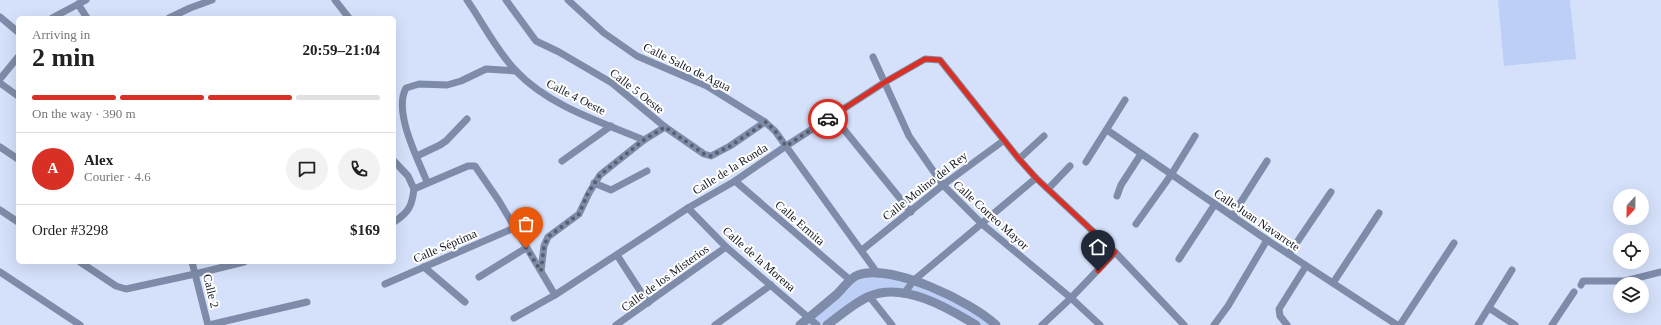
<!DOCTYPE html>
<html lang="en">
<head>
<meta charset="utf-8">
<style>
	body { margin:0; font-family:Georgia,serif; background:#f2f2f2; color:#222; height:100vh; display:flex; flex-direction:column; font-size:15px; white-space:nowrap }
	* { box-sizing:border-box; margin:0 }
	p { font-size:13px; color:#767676 }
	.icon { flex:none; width:22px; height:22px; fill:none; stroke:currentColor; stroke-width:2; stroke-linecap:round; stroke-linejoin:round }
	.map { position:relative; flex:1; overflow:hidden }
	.panel { position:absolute; left:16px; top:16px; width:380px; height:248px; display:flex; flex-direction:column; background:#fff; border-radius:6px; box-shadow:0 4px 16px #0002 }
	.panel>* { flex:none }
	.needle { width:26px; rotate:202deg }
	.controls { position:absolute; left:1613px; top:189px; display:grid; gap:8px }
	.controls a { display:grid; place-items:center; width:36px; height:36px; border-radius:50%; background:#fff; box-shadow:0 4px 16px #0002; font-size:20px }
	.pin { position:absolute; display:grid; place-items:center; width:34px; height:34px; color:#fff; margin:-41px -17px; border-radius:50% 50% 50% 0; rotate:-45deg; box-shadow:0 0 4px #0007 }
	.pin .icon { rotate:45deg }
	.courier { position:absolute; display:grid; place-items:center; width:40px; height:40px; margin:-20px; border:3px solid #d93025; border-radius:50%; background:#fff; color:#222; box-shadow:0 1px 5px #0007 }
	.head em { font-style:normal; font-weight:800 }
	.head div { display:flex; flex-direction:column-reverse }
	.head { display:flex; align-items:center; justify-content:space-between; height:68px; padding:0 16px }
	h1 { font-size:26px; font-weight:800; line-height:30px }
	.bar { display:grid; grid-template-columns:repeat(4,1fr); gap:6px 4px; align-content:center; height:48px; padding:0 16px }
	.bar i { height:5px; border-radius:3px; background:#e0e0e0 }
	.bar .active { background:#d93025 }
	.bar p { grid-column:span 4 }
	.line { display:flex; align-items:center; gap:10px; padding:0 16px; border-top:1px solid #e0e0e0 }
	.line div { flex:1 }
	.round { display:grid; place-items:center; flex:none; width:42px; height:42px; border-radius:21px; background:#f2f2f2 }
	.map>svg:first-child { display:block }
</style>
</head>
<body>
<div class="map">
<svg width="1661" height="325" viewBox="0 0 1661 325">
	<rect width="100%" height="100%" fill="#d5e1fa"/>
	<g fill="#bdcff6">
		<path d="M1498,0H1570L1576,59L1504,66Z"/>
		<path d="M854,272L938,287L998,325H977L911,294H864L820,325H798Z"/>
	</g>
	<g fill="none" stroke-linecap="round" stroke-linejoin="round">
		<g stroke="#7e8ca9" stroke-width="7">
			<path d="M335,0L349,18"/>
			<path d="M467,0C483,23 496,50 516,71C549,106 601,122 644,140"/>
			<path d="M506,0L536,41L559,52L612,83L665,127L704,154L711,156L730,146L765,122"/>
			<path d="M568,0L604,33L637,56L707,86L765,122L775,131L878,274"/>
			<path d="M78,4L87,18"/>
			<path d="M0,17L18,32"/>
			<path d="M52,18L86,0"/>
			<path d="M169,18L190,8L212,0"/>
			<path d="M873,57L909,136L943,185L982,224L1071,298L1100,325"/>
			<path d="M0,79L18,57"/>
			<path d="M0,83L18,96"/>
			<path d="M833,116L911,212"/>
			<path d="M1107,130L1267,240L1397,325"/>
			<path d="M0,147L18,159"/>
			<path d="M417,156L440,145L446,141L467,119"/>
			<path d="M1019,159L1044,136"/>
			<path d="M394,161L408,176L414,189"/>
			<path d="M562,161L611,126"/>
			<path d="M1086,162L1125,100"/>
			<path d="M735,181L850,280"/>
			<path d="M427,182C418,159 393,112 406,88L419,84L447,85L461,81L486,69L516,71"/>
			<path d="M594,183L611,190L647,171"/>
			<path d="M1048,189L1070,166"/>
			<path d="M1117,196L1121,185L1141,154"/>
			<path d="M688,208L726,247L817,325"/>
			<path d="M0,210L18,222"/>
			<path d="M1232,216L1267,161"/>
			<path d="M394,222C409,212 412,206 414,189L468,166H475L499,201L555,295"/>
			<path d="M1136,224L1171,175L1195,136"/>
			<path d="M862,250L943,185L1003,141"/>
			<path d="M1289,254L1331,192"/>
			<path d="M617,255L648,303"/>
			<path d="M1179,259L1215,204"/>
			<path d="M80,262L116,286L126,289L195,274L244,262"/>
			<path d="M192,262L208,325"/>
			<path d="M424,267L465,302"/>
			<path d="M541,271L544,246L548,237L579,214L589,193L600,175L644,140L665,127"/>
			<path d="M0,272L80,325"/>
			<path d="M479,277L526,248"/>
			<path d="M1333,283L1379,213"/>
			<path d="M385,284L514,228"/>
			<path d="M1581,285L1583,281H1625L1661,272"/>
			<path d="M904,294L913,281L1036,178"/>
			<path d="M869,296L892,325"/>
			<path d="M1489,308L1515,325"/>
			<path d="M514,318L555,295L688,208L735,181L786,146L885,82L925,59L940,60L1019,159L1036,178L1115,252L1184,325"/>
			<path d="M209,325L307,302"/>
			<path d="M616,325L726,247"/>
			<path d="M715,325L771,285"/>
			<path d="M1042,325L1071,298L1115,252"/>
			<path d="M1214,325L1228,306L1267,240"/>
			<path d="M1287,325L1280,316L1279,309L1306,266"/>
			<path d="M1400,325L1454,243"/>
			<path d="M1478,325L1512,270"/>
			<path d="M1552,325L1574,292"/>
		</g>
		<g stroke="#7e8ca9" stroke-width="9">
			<path d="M800,325C812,315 824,305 836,295C843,289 849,278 858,275C892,263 972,302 996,325"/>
			<path d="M827,325C841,315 855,302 870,296C904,282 948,308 976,325"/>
		</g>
	</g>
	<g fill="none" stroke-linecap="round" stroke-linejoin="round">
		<path stroke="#585e6c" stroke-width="4" stroke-dasharray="0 7.2" d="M526,248L541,271L544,246L548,237L579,214L588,193L600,175L644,140L665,127L704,154L711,156L730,146L766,122L775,131L786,146L828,119"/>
		<path stroke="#d93025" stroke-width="5" d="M828,119L885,82L925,59L940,60L1019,159L1036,178L1115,252L1098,271"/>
	</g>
	<g text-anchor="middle" stroke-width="4" stroke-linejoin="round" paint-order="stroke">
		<g font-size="12" fill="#141820" stroke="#fff">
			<text transform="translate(687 67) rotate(26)" y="4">Calle Salto de Agua</text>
			<text transform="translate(637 91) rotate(38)" y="4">Calle 5 Oeste</text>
			<text transform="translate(576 97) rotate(27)" y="4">Calle 4 Oeste</text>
			<text transform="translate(730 169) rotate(-32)" y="4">Calle de la Ronda</text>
			<text transform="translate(925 186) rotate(-38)" y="4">Calle Molino del Rey</text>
			<text transform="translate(991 215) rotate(42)" y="4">Calle Correo Mayor</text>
			<text transform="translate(1257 220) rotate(34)" y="4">Calle Juan Navarrete</text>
			<text transform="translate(800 223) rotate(41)" y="4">Calle Ermita</text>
			<text transform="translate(445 246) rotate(-23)" y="4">Calle Séptima</text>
			<text transform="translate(759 259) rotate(41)" y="4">Calle de la Morena</text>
			<text transform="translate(665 278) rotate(-36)" y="4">Calle de los Misterios</text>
			<text transform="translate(211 291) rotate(76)" y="4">Calle 2</text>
		</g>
	</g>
</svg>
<div class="controls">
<a><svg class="needle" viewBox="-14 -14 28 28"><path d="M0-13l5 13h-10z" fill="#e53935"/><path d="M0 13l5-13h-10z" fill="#767676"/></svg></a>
<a><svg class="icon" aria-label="locate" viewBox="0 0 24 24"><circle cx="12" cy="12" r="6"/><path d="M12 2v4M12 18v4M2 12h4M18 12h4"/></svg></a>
<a><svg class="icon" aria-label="layers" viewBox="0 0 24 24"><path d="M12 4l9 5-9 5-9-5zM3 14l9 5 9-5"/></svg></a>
</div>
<div class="pin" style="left:526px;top:248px;background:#ea580c"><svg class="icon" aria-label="bag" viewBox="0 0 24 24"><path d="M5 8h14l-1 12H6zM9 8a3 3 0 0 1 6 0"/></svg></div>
<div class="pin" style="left:1098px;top:271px;background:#1f2937"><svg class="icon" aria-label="home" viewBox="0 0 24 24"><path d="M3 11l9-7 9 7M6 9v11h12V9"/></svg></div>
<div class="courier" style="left:828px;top:119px"><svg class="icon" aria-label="car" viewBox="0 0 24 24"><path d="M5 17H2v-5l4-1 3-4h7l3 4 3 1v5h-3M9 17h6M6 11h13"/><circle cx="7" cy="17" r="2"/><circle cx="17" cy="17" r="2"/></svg></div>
<section class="panel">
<div class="head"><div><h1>2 min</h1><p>Arriving in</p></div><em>20:59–21:04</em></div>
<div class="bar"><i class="active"></i><i class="active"></i><i class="active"></i><i></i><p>On the way · 390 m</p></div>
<div class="line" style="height:72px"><b class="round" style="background:#d93025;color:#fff">A</b><div><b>Alex</b><p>Courier · 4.6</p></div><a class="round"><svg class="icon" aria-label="chat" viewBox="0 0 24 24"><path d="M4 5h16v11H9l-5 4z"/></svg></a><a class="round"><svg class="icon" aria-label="phone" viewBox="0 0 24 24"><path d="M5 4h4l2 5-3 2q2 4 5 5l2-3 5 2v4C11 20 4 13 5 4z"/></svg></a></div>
<div class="line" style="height:52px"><div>Order #3298</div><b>$169</b></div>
</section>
</div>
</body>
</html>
